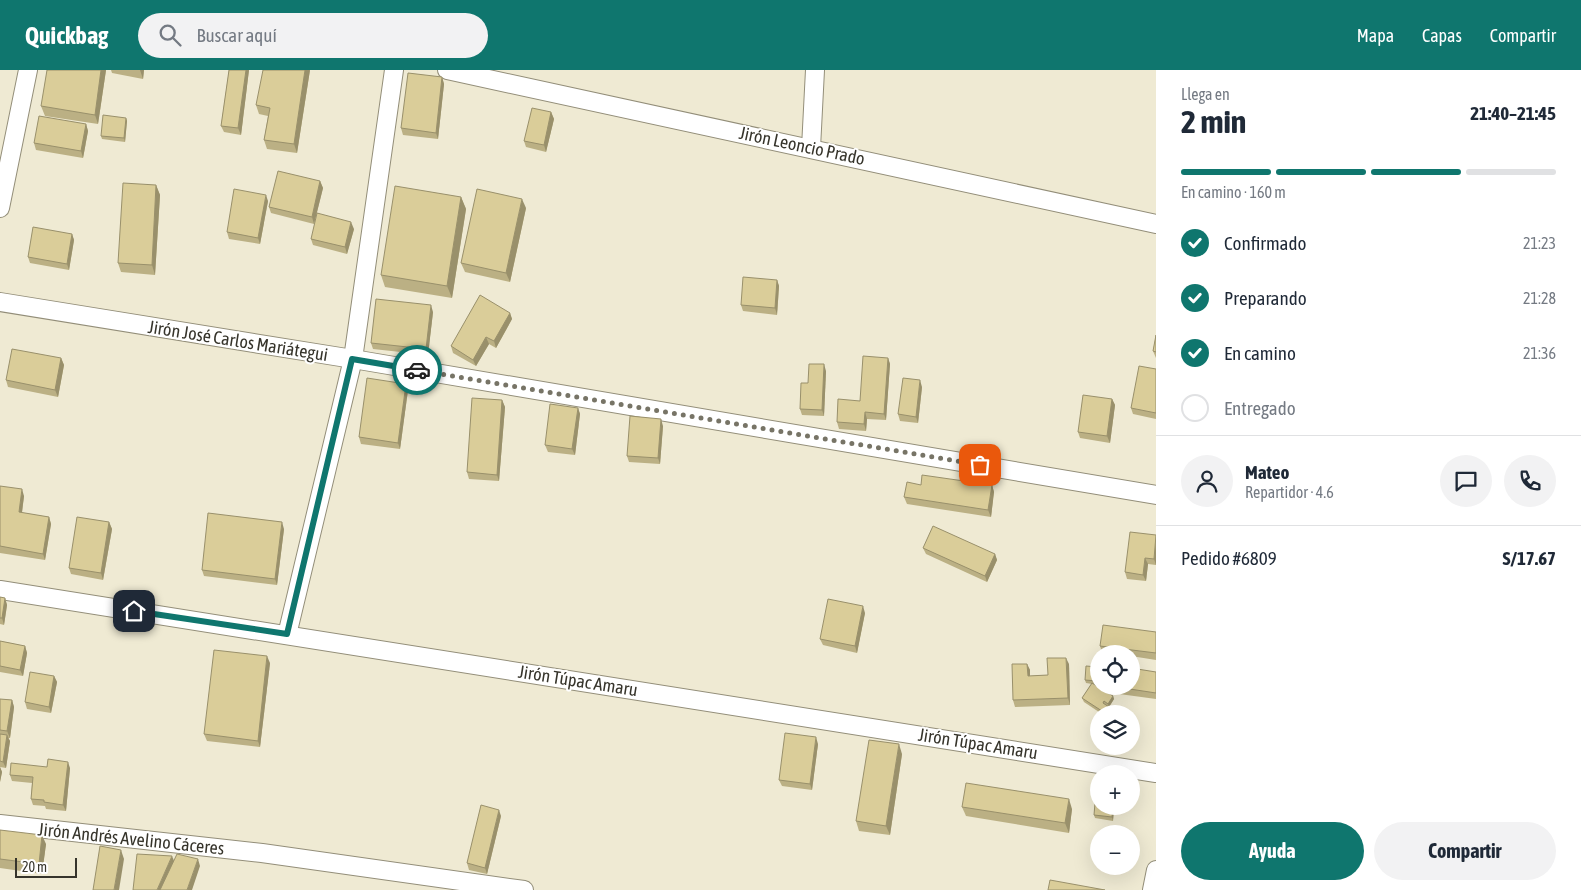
<!DOCTYPE html>
<html lang="es">
<head>
<meta charset="utf-8">
<style>
	body { margin:0; font-family:"Asap Condensed",sans-serif; background:#f2f2f3; color:#1f2937; height:100vh; display:flex; flex-direction:column; font-size:19px; white-space:nowrap }
	* { box-sizing:border-box; margin:0 }
	p { font-size:16px; color:#747a83 }
	.icon { flex:none; width:28px; height:28px; fill:none; stroke:currentColor; stroke-width:2; stroke-linecap:round; stroke-linejoin:round }
	.map { position:relative; flex:1; overflow:hidden }
	.details { display:flex; flex-direction:column; background:#fff; width:425px }
	.details>* { flex:none }
	.fabs { position:absolute; left:1090px; top:575px; display:grid; gap:10px }
	.fabs a { display:grid; place-items:center; width:50px; height:50px; border-radius:50%; background:#fff; box-shadow:0 5px 20px #0002; font-size:25px }
	.scale { position:absolute; left:15px; bottom:12px; width:62px; box-sizing:border-box; padding-left:5px; border:2px solid #36342b; border-top:0; font-size:14px; line-height:18px; white-space:nowrap; color:#36342b; -webkit-text-stroke:4px #fff; paint-order:stroke }
	.pin { position:absolute; display:grid; place-items:center; width:42px; height:42px; color:#fff; margin:-21px; border-radius:10px; box-shadow:0 2px 8px #0006 }
	.courier { position:absolute; display:grid; place-items:center; width:50px; height:50px; margin:-25px; border:4px solid #0f766e; border-radius:50%; background:#fff; color:#222; box-shadow:0 1px 6px #0007 }
	.overview em { font-style:normal; font-weight:700 }
	.overview div { display:flex; flex-direction:column-reverse }
	.overview { display:flex; align-items:center; justify-content:space-between; height:85px; padding:0 25px }
	h1 { font-size:32px; font-weight:700; line-height:38px }
	.bar { display:grid; grid-template-columns:repeat(4,1fr); gap:8px 5px; align-content:center; height:60px; padding:0 25px }
	.bar i { height:6px; border-radius:4px; background:#e0e1e3 }
	.bar .active { background:#0f766e }
	.bar p { grid-column:span 4 }
	.line { display:flex; align-items:center; gap:12px; padding:0 25px; border-top:1px solid #e0e1e3 }
	.line div { flex:1 }
	.round { display:grid; place-items:center; flex:none; width:52px; height:52px; border-radius:26px; background:#f2f2f3 }
	ol { padding:0 25px; list-style:none }
	li { display:flex; align-items:center; gap:15px; height:55px }
	li p { margin-inline-start:auto }
	li .icon { padding:5px; border-radius:50%; background:#0f766e; color:#fff; stroke-width:4 }
	li:last-child { color:#747a83 }
	li i { width:28px; height:28px; border:2px solid #e0e1e3; border-radius:50% }
	.action { display:flex; gap:10px; margin-top:auto; padding:10px 25px }
	.action a { flex:1; height:58px; border-radius:30px; background:#0f766e; color:#fff; font-size:20px; font-weight:700; line-height:58px; text-align:center }
	.action a+a { background:#f2f2f3; color:#1f2937 }
	header { display:flex; align-items:center; gap:30px; box-sizing:border-box; height:70px; padding:0 25px; background:#0f766e; color:#fff }
	header strong { font-size:24px }
	nav { display:flex; gap:28px; margin-inline-start:auto; font-size:18px }
	.search { width:350px; height:45px; background:#f2f2f3; display:flex; align-items:center; gap:12px; box-sizing:border-box; padding:0 18px; border-radius:28px; color:#747a83; font-size:19px }
	main { display:flex; flex:1; min-height:0 }
	.map>svg:first-child { display:block }
</style>
</head>
<body>
<header>
<strong>Quickbag</strong>
<div class="search"><svg class="icon" aria-label="search" viewBox="0 0 24 24"><circle cx="10" cy="10" r="6"/><path d="M15 15l6 6"/></svg>Buscar aquí</div>
<nav><a>Mapa</a><a>Capas</a><a>Compartir</a></nav>
</header>
<main>
<div class="map">
<svg width="1156" height="820" viewBox="0 0 1156 820">
	<rect width="100%" height="100%" fill="#efead3"/>
	<g fill="none" stroke-linecap="round" stroke-linejoin="round">
		<defs>
			<g id="street">
				<path d="M447,0L1156,154"/>
				<path d="M811,78L815,0"/>
				<path d="M0,138L28,0"/>
				<path d="M0,232L353,289L1156,425"/>
				<path d="M0,520L1156,703"/>
				<path d="M287,565L353,289L394,0"/>
				<path d="M0,754L262,783L524,820"/>
				<path d="M1152,820L1156,800"/>
			</g>
		</defs>
		<use href="#street" stroke="#938e79" stroke-width="20"/>
		<use href="#street" stroke="#fff" stroke-width="18"/>
	</g>
	<g fill="#bbb084">
		<path d="M106,0L98,54L45,46L41,36Z"/>
		<path d="M111,0H144L143,9L112,3Z"/>
		<path d="M229,0H249L241,65L224,62L221,56Z"/>
		<path d="M310,0L297,83L267,79L264,70L268,46L259,44L256,35Z"/>
		<path d="M442,7L444,14L438,69L403,65L401,58Z"/>
		<path d="M551,42L554,49L546,82L526,77L524,71Z"/>
		<path d="M126,48L127,51L125,72L102,69L101,66Z"/>
		<path d="M86,54L88,61L83,88L36,80L34,73Z"/>
		<path d="M320,111L323,118L314,154L271,143L269,137Z"/>
		<path d="M156,115L160,125L155,205L121,202L118,193Z"/>
		<path d="M461,127L466,139L452,228L385,217L381,205Z"/>
		<path d="M268,131L260,174L229,169L227,162Z"/>
		<path d="M526,138L510,212L465,202L461,193Z"/>
		<path d="M354,159L347,184L313,175L311,169Z"/>
		<path d="M72,164L74,170L69,200L30,193L28,187Z"/>
		<path d="M777,210L779,216L777,245L743,241L741,235Z"/>
		<path d="M433,242L428,285L373,279L371,273Z"/>
		<path d="M510,243L512,249L496,278L489,274L476,296L453,283L451,276Z"/>
		<path d="M1156,265V288L1153,281Z"/>
		<path d="M61,288L64,295L58,327L8,317L6,310Z"/>
		<path d="M888,288L890,294L886,350L867,349L866,361L839,359L837,352L860,331Z"/>
		<path d="M1156,299V349L1133,344L1131,338Z"/>
		<path d="M826,301L824,346L802,345L800,339L808,313Z"/>
		<path d="M922,317L918,353L900,351L898,344Z"/>
		<path d="M408,320L400,379L361,374L359,367Z"/>
		<path d="M1112,329L1115,335L1110,373L1080,368L1078,362Z"/>
		<path d="M502,330L505,337L499,411L469,409L467,402Z"/>
		<path d="M578,338L580,344L575,385L548,382L545,375Z"/>
		<path d="M663,356L660,394L629,392L627,386Z"/>
		<path d="M921,415H992L994,422L991,447L907,434L904,427Z"/>
		<path d="M0,416L24,426L22,443L49,447L51,454L45,490L0,483Z"/>
		<path d="M109,452L112,459L103,510L71,504L69,498Z"/>
		<path d="M284,459L277,515L204,506L202,500Z"/>
		<path d="M1156,465V495L1148,494L1146,511L1127,509L1125,502Z"/>
		<path d="M923,478L995,484L997,490L987,512L926,484Z"/>
		<path d="M0,527L5,528L7,535L4,555L0,554Z"/>
		<path d="M865,543L857,583L823,575L820,569Z"/>
		<path d="M1156,562V590L1131,586V584H1113L1102,582L1100,576Z"/>
		<path d="M0,571L25,576L27,583L23,606L0,602Z"/>
		<path d="M270,593L260,677L207,671L204,664Z"/>
		<path d="M1027,594L1030,600V606L1048,605L1069,594L1070,635L1015,637L1013,630Z"/>
		<path d="M1098,597L1099,614H1094L1113,626L1114,629L1109,637L1105,635L1109,637L1110,641L1108,644H1102L1084,632L1082,628L1092,614L1086,613L1085,610Z"/>
		<path d="M1156,602V629L1112,623L1110,616Z"/>
		<path d="M54,606L57,612L51,643L27,639L25,632Z"/>
		<path d="M0,629L12,630L14,637L10,668H8L10,671L6,698L0,697L2,702L0,712Z"/>
		<path d="M818,674L812,720L782,716L779,710Z"/>
		<path d="M902,684L890,765L859,761L856,751Z"/>
		<path d="M47,697L70,698L66,741L46,739L45,736L33,735L31,729L32,713L12,711L10,705Z"/>
		<path d="M962,737L1072,739L1069,763L966,746Z"/>
		<path d="M1114,738L1113,751L1095,748L1094,745Z"/>
		<path d="M501,746L487,804L469,800L467,793Z"/>
		<path d="M0,760L46,774L42,804L0,798Z"/>
	</g>
	<g fill="#99906b">
		<path d="M101,0H106L98,54L95,45Z"/>
		<path d="M140,0H144L143,9Z"/>
		<path d="M246,0H249L241,65L238,58Z"/>
		<path d="M305,0H310L297,83L294,74Z"/>
		<path d="M442,7L444,14L438,69L436,63Z"/>
		<path d="M551,42L554,49L546,82L544,75Z"/>
		<path d="M126,48L127,51L125,72L124,68Z"/>
		<path d="M86,54L88,61L83,88L81,81Z"/>
		<path d="M320,111L323,118L314,154L312,147Z"/>
		<path d="M156,115L160,125L155,205L152,195Z"/>
		<path d="M266,125L268,131L260,174L258,168Z"/>
		<path d="M461,127L466,139L452,228L447,216Z"/>
		<path d="M522,129L526,138L510,212L506,203Z"/>
		<path d="M351,152L354,159L347,184L345,177Z"/>
		<path d="M72,164L74,170L69,200L67,194Z"/>
		<path d="M777,210L779,216L777,245L775,238Z"/>
		<path d="M431,235L433,242L428,285L426,279Z"/>
		<path d="M510,243L512,249L496,278L494,271Z"/>
		<path d="M486,267L489,274L476,296L473,290Z"/>
		<path d="M61,288L64,295L58,327L55,320Z"/>
		<path d="M888,288L890,294L886,350L884,344Z"/>
		<path d="M824,294L826,301L824,346L822,340Z"/>
		<path d="M920,310L922,317L918,353L916,347Z"/>
		<path d="M406,314L408,320L400,379L398,373Z"/>
		<path d="M1112,329L1115,335L1110,373L1107,366Z"/>
		<path d="M502,330L505,337L499,411L497,405Z"/>
		<path d="M578,338L580,344L575,385L572,379Z"/>
		<path d="M865,342L867,349L866,361L864,354Z"/>
		<path d="M661,349L663,356L660,394L658,388Z"/>
		<path d="M992,415L994,422L991,447L988,440Z"/>
		<path d="M22,419L24,426L21,449L19,442Z"/>
		<path d="M49,447L51,454L45,490L43,484Z"/>
		<path d="M109,452L112,459L103,510L101,503Z"/>
		<path d="M282,452L284,459L277,515L275,509Z"/>
		<path d="M1156,472V495L1154,489Z"/>
		<path d="M995,484L997,490L987,512L985,506Z"/>
		<path d="M1145,488L1148,494L1146,511L1143,505Z"/>
		<path d="M5,528L7,535L4,555L2,548Z"/>
		<path d="M863,536L865,543L857,583L855,576Z"/>
		<path d="M25,576L27,583L23,606L20,600Z"/>
		<path d="M267,586L270,593L260,677L258,671Z"/>
		<path d="M1066,588L1069,594L1070,635L1068,628Z"/>
		<path d="M1027,594L1030,600V612L1028,606Z"/>
		<path d="M1098,597L1099,598V614L1097,611Z"/>
		<path d="M54,606L57,612L51,643L49,637Z"/>
		<path d="M1113,626L1114,629L1109,637L1108,634Z"/>
		<path d="M12,630L14,637L10,668L7,661Z"/>
		<path d="M1109,637L1110,641L1108,644H1105Z"/>
		<path d="M7,665L10,671L6,698L3,692Z"/>
		<path d="M816,667L818,674L812,720L810,714Z"/>
		<path d="M899,674L902,684L890,765L886,756Z"/>
		<path d="M68,692L70,698L66,741L63,735Z"/>
		<path d="M0,697L2,702L0,712Z"/>
		<path d="M1069,729L1072,739L1069,763L1065,753Z"/>
		<path d="M1113,736L1114,738L1113,751L1112,747Z"/>
		<path d="M499,740L501,746L487,804L485,798Z"/>
		<path d="M42,765L46,774L42,804L39,794Z"/>
		<path d="M121,780L124,789L119,820H114Z"/>
		<path d="M172,786L175,793L162,820H157Z"/>
		<path d="M198,789L200,796L192,820H187Z"/>
	</g>
	<g fill="#dacd99" stroke="#99906b">
		<path d="M47,0H101L95,45L41,36Z"/>
		<path d="M229,0H246L238,58L221,56Z"/>
		<path d="M263,0H305L294,74L264,70L270,38L256,35Z"/>
		<path d="M408,3L442,7L436,63L401,58Z"/>
		<path d="M532,38L551,42L544,75L524,71Z"/>
		<path d="M103,45L126,48L124,68L101,66Z"/>
		<path d="M39,46L86,54L81,81L34,73Z"/>
		<path d="M278,101L320,111L312,147L269,137Z"/>
		<path d="M123,113L156,115L152,195L118,193Z"/>
		<path d="M395,116L461,127L447,216L381,205Z"/>
		<path d="M234,119L266,125L258,168L227,162Z"/>
		<path d="M477,119L522,129L506,203L461,193Z"/>
		<path d="M317,143L351,152L345,177L311,169Z"/>
		<path d="M33,157L72,164L67,194L28,187Z"/>
		<path d="M743,207L777,210L775,238L741,235Z"/>
		<path d="M480,225L510,243L494,271L486,267L473,290L451,276Z"/>
		<path d="M376,229L431,235L426,279L371,273Z"/>
		<path d="M1156,265V282L1153,281Z"/>
		<path d="M12,279L61,288L55,320L6,310Z"/>
		<path d="M863,286L888,288L884,344L865,342L864,354L837,352L838,329L860,331Z"/>
		<path d="M809,294H824L822,340L800,339L801,313H808Z"/>
		<path d="M1139,296L1156,299V343L1131,338Z"/>
		<path d="M367,308L406,314L398,373L359,367Z"/>
		<path d="M903,308L920,310L916,347L898,344Z"/>
		<path d="M1083,325L1112,329L1107,366L1078,362Z"/>
		<path d="M472,328L502,330L497,405L467,402Z"/>
		<path d="M550,334L578,338L572,379L545,375Z"/>
		<path d="M630,346L661,349L658,388L627,386Z"/>
		<path d="M922,405L992,415L988,440L904,427L907,412L921,415Z"/>
		<path d="M0,416L22,419L19,442L49,447L43,484L0,476Z"/>
		<path d="M208,443L282,452L275,509L202,500Z"/>
		<path d="M77,447L109,452L101,503L69,498Z"/>
		<path d="M933,456L995,484L985,506L923,478Z"/>
		<path d="M1130,462L1156,465L1154,489L1145,488L1143,505L1125,502Z"/>
		<path d="M0,527L5,528L2,548H0Z"/>
		<path d="M828,529L863,536L855,576L820,569Z"/>
		<path d="M1103,555L1156,562V583L1100,576Z"/>
		<path d="M0,571L25,576L20,600L0,596Z"/>
		<path d="M214,580L267,586L258,671L204,664Z"/>
		<path d="M1047,588H1066L1068,628L1013,630L1012,594H1027L1028,606L1048,605Z"/>
		<path d="M1086,596L1098,597L1097,611L1085,610Z"/>
		<path d="M1131,598L1156,602V623L1110,616H1131Z"/>
		<path d="M30,602L54,606L49,637L25,632Z"/>
		<path d="M1092,613L1113,626L1108,634L1104,631L1103,633L1109,637L1105,643L1082,628Z"/>
		<path d="M0,629L12,630L7,661L0,660Z"/>
		<path d="M785,663L816,667L810,714L779,710Z"/>
		<path d="M0,664L7,665L3,692L0,691Z"/>
		<path d="M869,670L899,674L886,756L856,751Z"/>
		<path d="M48,689L68,692L63,735L44,732V730L31,729L33,707L10,705L11,693L47,697Z"/>
		<path d="M966,713L1069,729L1065,753L962,737Z"/>
		<path d="M1095,733H1099V736H1113L1112,747L1094,745Z"/>
		<path d="M481,735L499,740L485,798L467,793Z"/>
		<path d="M0,760L42,765L39,794L0,789Z"/>
		<path d="M100,776L121,780L114,820H93Z"/>
		<path d="M137,784L172,786L157,820H133Z"/>
		<path d="M177,784L198,789L187,820H160Z"/>
		<path d="M1050,810L1105,820H1048Z"/>
	</g>
	<g fill="none" stroke-linecap="round" stroke-linejoin="round">
		<path stroke="#777466" stroke-width="5" stroke-dasharray="0 9" d="M417,300L980,395"/>
		<path stroke="#0f766e" stroke-width="6" d="M134,541L287,564L352,289L417,300"/>
	</g>
	<g text-anchor="middle" stroke-width="4" stroke-linejoin="round" paint-order="stroke">
		<g font-size="18" fill="#36342b" stroke="#fff">
			<text transform="translate(802 76) rotate(12)" y="6">Jirón Leoncio Prado</text>
			<text transform="translate(238 271) rotate(9)" y="6">Jirón José Carlos Mariátegui</text>
			<text transform="translate(578 611) rotate(9)" y="6">Jirón Túpac Amaru</text>
			<text transform="translate(978 674) rotate(9)" y="6">Jirón Túpac Amaru</text>
			<text transform="translate(131 769) rotate(6)" y="6">Jirón Andrés Avelino Cáceres</text>
		</g>
	</g>
</svg>
<div class="fabs">
<a><svg class="icon" aria-label="locate" viewBox="0 0 24 24"><circle cx="12" cy="12" r="6"/><path d="M12 2v4M12 18v4M2 12h4M18 12h4"/></svg></a>
<a><svg class="icon" aria-label="layers" viewBox="0 0 24 24"><path d="M12 4l9 5-9 5-9-5zM3 14l9 5 9-5"/></svg></a>
<a>+</a>
<a>−</a>
</div>
<div class="scale">20 m</div>
<div class="pin" style="left:980px;top:395px;background:#ea580c"><svg class="icon" aria-label="bag" viewBox="0 0 24 24"><path d="M5 8h14l-1 12H6zM9 8a3 3 0 0 1 6 0"/></svg></div>
<div class="pin" style="left:134px;top:541px;background:#1f2937"><svg class="icon" aria-label="home" viewBox="0 0 24 24"><path d="M3 11l9-7 9 7M6 9v11h12V9"/></svg></div>
<div class="courier" style="left:417px;top:300px"><svg class="icon" aria-label="car" viewBox="0 0 24 24"><path d="M5 17H2v-5l4-1 3-4h7l3 4 3 1v5h-3M9 17h6M6 11h13"/><circle cx="7" cy="17" r="2"/><circle cx="17" cy="17" r="2"/></svg></div>
</div>
<section class="details">
<div class="overview"><div><h1>2 min</h1><p>Llega en</p></div><em>21:40–21:45</em></div>
<div class="bar"><i class="active"></i><i class="active"></i><i class="active"></i><i></i><p>En camino · 160 m</p></div>
<ol>
<li><svg class="icon" aria-label="check" viewBox="0 0 24 24"><path d="M5 12l5 5 9-10"/></svg>Confirmado<p>21:23</p></li>
<li><svg class="icon" aria-label="check" viewBox="0 0 24 24"><path d="M5 12l5 5 9-10"/></svg>Preparando<p>21:28</p></li>
<li><svg class="icon" aria-label="check" viewBox="0 0 24 24"><path d="M5 12l5 5 9-10"/></svg>En camino<p>21:36</p></li>
<li><i></i>Entregado</li>
</ol>
<div class="line" style="height:90px"><a class="round"><svg class="icon" aria-label="person" viewBox="0 0 24 24"><circle cx="12" cy="8" r="4"/><path d="M4 21q1-7 8-7t8 7"/></svg></a><div><b>Mateo</b><p>Repartidor · 4.6</p></div><a class="round"><svg class="icon" aria-label="chat" viewBox="0 0 24 24"><path d="M4 5h16v11H9l-5 4z"/></svg></a><a class="round"><svg class="icon" aria-label="phone" viewBox="0 0 24 24"><path d="M5 4h4l2 5-3 2q2 4 5 5l2-3 5 2v4C11 20 4 13 5 4z"/></svg></a></div>
<div class="line" style="height:65px"><div>Pedido #6809</div><b>S/17.67</b></div>
<div class="action"><a>Ayuda</a><a>Compartir</a></div>
</section>
</main>
</body>
</html>
